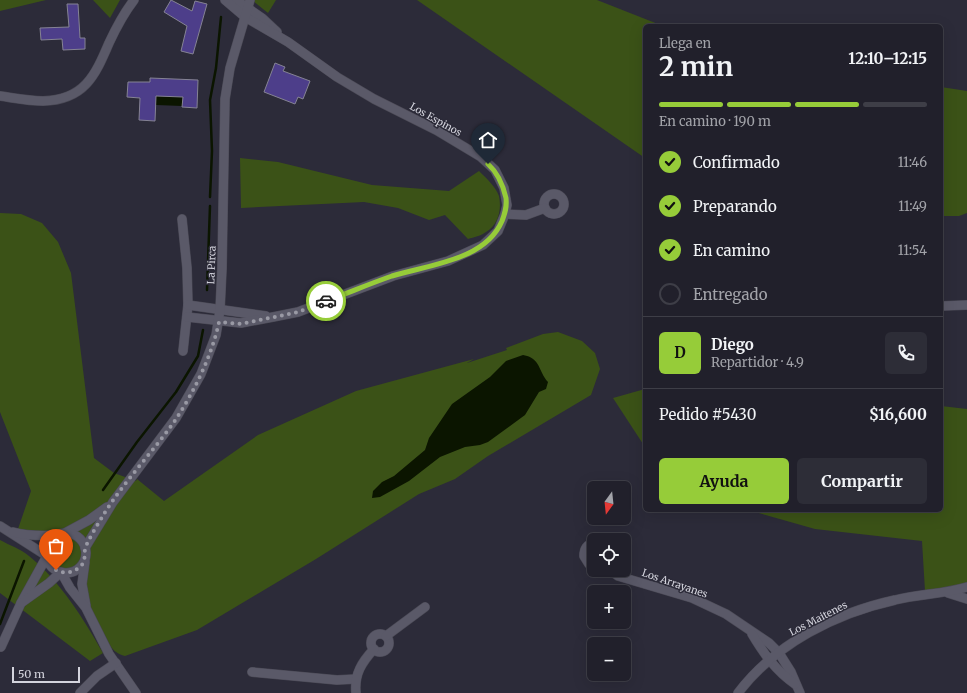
<!DOCTYPE html>
<html lang="es">
<head>
<meta charset="utf-8">
<style>
	body { margin:0; font-family:Merriweather,serif; background:#2d2d37; color:#f1f3f6; height:100vh; display:flex; flex-direction:column; font-size:15px; white-space:nowrap }
	* { box-sizing:border-box; margin:0 }
	p { font-size:13px; color:#a2a3a9 }
	.icon { flex:none; width:22px; height:22px; fill:none; stroke:currentColor; stroke-width:2; stroke-linecap:round; stroke-linejoin:round }
	.map { position:relative; flex:1; overflow:hidden }
	.details { position:absolute; left:643px; top:24px; width:300px; height:488px; display:flex; flex-direction:column; background:#21202b; border-radius:6px; box-shadow:0 4px 16px #0002,0 0 0 1px #3e3e47 }
	.details>* { flex:none }
	.needle { width:26px; rotate:195deg }
	.buttons { position:absolute; left:587px; top:481px; display:grid; gap:8px }
	.buttons a { display:grid; place-items:center; width:44px; height:44px; border-radius:6px; background:#21202b; box-shadow:0 4px 16px #0002,0 0 0 1px #3e3e47; font-size:20px }
	.scale { position:absolute; left:12px; bottom:10px; width:68px; box-sizing:border-box; padding-left:4px; border:2px solid #d4d4dd; border-top:0; font-size:11px; line-height:14px; white-space:nowrap; color:#d4d4dd; -webkit-text-stroke:3px #2c2b39; paint-order:stroke }
	.pin { position:absolute; display:grid; place-items:center; width:34px; height:34px; color:#fff; margin:-41px -17px; border-radius:50% 50% 50% 0; rotate:-45deg; box-shadow:0 0 4px #0007 }
	.pin .icon { rotate:45deg }
	.courier { position:absolute; display:grid; place-items:center; width:40px; height:40px; margin:-20px; border:3px solid #96cc39; border-radius:50%; background:#fff; color:#222; box-shadow:0 1px 5px #0007 }
	.summary em { font-style:normal; font-weight:700 }
	.summary div { display:flex; flex-direction:column-reverse }
	.summary { display:flex; align-items:center; justify-content:space-between; height:68px; padding:0 16px }
	h1 { font-size:26px; font-weight:700; line-height:30px }
	.bar { display:grid; grid-template-columns:repeat(4,1fr); gap:6px 4px; align-content:center; height:48px; padding:0 16px }
	.bar i { height:5px; border-radius:3px; background:#3e3e47 }
	.bar .selected { background:#96cc39 }
	.bar p { grid-column:span 4 }
	.line { display:flex; align-items:center; gap:10px; padding:0 16px; border-top:1px solid #3e3e47 }
	.line div { flex:1 }
	.round { display:grid; place-items:center; flex:none; width:42px; height:42px; border-radius:6px; background:#2d2d37 }
	ol { padding:0 16px; list-style:none }
	li { display:flex; align-items:center; gap:12px; height:44px }
	li p { margin-inline-start:auto }
	li .icon { padding:4px; border-radius:50%; background:#96cc39; color:#111; stroke-width:4 }
	li:last-child { color:#a2a3a9 }
	li i { width:22px; height:22px; border:2px solid #3e3e47; border-radius:50% }
	.cta { display:flex; gap:8px; margin-top:auto; padding:8px 16px }
	.cta a { flex:1; height:46px; border-radius:6px; background:#96cc39; color:#111; font-size:16px; font-weight:700; line-height:46px; text-align:center }
	.cta a+a { background:#2d2d37; color:#f1f3f6 }
	.map>svg:first-child { display:block }
</style>
</head>
<body>
<div class="map">
<svg width="967" height="693" viewBox="0 0 967 693">
	<rect width="100%" height="100%" fill="#2c2b39"/>
	<g fill="#3b5217">
		<path d="M0,0H46L0,11Z"/>
		<path d="M93,0H120L110,18Z"/>
		<path d="M252,0H276L268,13Z"/>
		<path d="M417,0H597L663,26H645V158Z"/>
		<path d="M941,87L967,91V213L959,216H941Z"/>
		<path d="M240,158L278,162L372,185L449,191L479,171C486,178 496,187 499,196C502,210 498,225 486,232C481,236 474,237 468,239L445,215L429,220L398,208L364,202L241,208Z"/>
		<path d="M0,213L21,214L42,223L58,242L71,273L94,458L114,473L136,481L137,479L164,501L258,435L356,391L474,359L467,363L504,351L507,350L506,348L543,334L558,332L582,341L595,353L600,369L591,395L488,456L455,479L419,494L316,559L197,630L125,656C110,652 110,643 103,632C93,617 85,598 86,579C86,570 91,560 89,551C88,547 86,543 85,539L66,530L45,532L18,529L31,491L0,412Z"/>
		<path d="M645,389V447L613,398Z"/>
		<path d="M941,406L967,409V585L925,591L922,541L815,529L748,510H941Z"/>
		<circle cx="66" cy="553" r="18"/>
		<path d="M0,540C9,545 21,549 29,556C61,582 83,618 103,653L90,661L0,593Z"/>
	</g>
	<g fill="#0b1500">
		<path d="M183,90L182,106L156,105V91Z"/>
		<path d="M523,355C541,358 538,371 548,382L546,389L539,392L525,415L488,442L480,445L465,447L440,457L409,481L380,497L372,498L373,491L382,482L394,476L425,450L429,438L452,404L490,377L506,361Z"/>
	</g>
	<g fill="none" stroke-linecap="round" stroke-linejoin="round">
		<g stroke="#0b1500" stroke-width="2.5">
			<path d="M210,197L212,151L210,100L216,68L221,17"/>
			<path d="M207,290L210,206"/>
			<path d="M103,490L137,442L176,392L198,356L203,330"/>
			<path d="M0,624L24,561"/>
		</g>
	</g>
	<g fill="#4d3e8a" stroke="#858394">
		<path d="M171,0L192,11L195,1L207,4L193,54L181,51L187,26L164,12Z"/>
		<path d="M67,4H78L80,38H85V49L63,50L62,39L41,40L40,28L69,27Z"/>
		<path d="M275,63L285,67L283,71L310,81L303,99L298,97L295,104L264,92Z"/>
		<path d="M150,78L198,80L197,108L182,107L183,97L156,96L155,121L139,120L140,98L127,97L128,82H150Z"/>
	</g>
	<g fill="none" stroke-linecap="round" stroke-linejoin="round">
		<defs>
			<g id="minor">
				<path d="M236,0L262,18L277,32"/>
				<path d="M0,96C14,98 29,101 43,101C84,100 95,76 109,43C116,28 124,13 134,0"/>
				<circle cx="554" cy="204" r="10"/>
				<path d="M505,214L526,215L545,208"/>
				<path d="M182,219L187,268L188,305L183,351"/>
				<path d="M188,305L266,316"/>
				<path d="M941,306L967,305"/>
				<path d="M187,317L241,323L273,317L298,312L393,276L448,261L483,245L498,231L505,214L507,205L504,188L495,170L481,157L436,130L374,99L337,77L288,42L245,17L225,0"/>
				<path d="M0,526L47,556L21,603L1,647"/>
				<path d="M13,532C28,536 42,536 57,535"/>
				<path d="M65,533L89,520L107,507"/>
				<circle cx="66" cy="553" r="20"/>
				<path d="M594,543C587,544 584,549 584,556L589,564L594,566"/>
				<path d="M85,548L113,502L176,418L201,374L216,335L220,310L222,268L225,99L230,68L250,0"/>
				<path d="M85,562L82,584L86,606"/>
				<path d="M610,570L618,576L692,598L726,614L769,643L779,653L791,672L800,693"/>
				<path d="M948,593L967,599"/>
				<path d="M21,603L49,583L61,572L70,588L86,608L109,654L136,693"/>
				<path d="M752,634C764,654 776,671 795,684"/>
				<circle cx="380" cy="643" r="9"/>
				<path d="M386,636L425,607"/>
				<path d="M252,672L337,680L356,679"/>
				<path d="M80,693L97,676L116,663"/>
				<path d="M356,693C354,674 362,662 374,649"/>
				<path d="M738,693C776,643 836,613 895,600C919,594 944,594 967,587"/>
			</g>
		</defs>
		<use href="#minor" stroke="#4a4955" stroke-width="10"/>
		<use href="#minor" stroke="#5a5968" stroke-width="9"/>
	</g>
	<g fill="none" stroke-linecap="round" stroke-linejoin="round">
		<path stroke="#9999a4" stroke-width="4" stroke-dasharray="0 7.2" d="M56,570C64,574 74,573 81,566C87,559 83,553 86,546C91,535 98,524 104,514C125,480 154,451 176,419C195,390 212,355 219,322L241,324L298,312L326,301"/>
		<path stroke="#96cc39" stroke-width="5" d="M326,301C348,293 369,284 392,276C427,265 485,261 502,221C505,213 507,207 506,198C503,185 498,173 488,164"/>
	</g>
	<g text-anchor="middle" stroke-width="3" stroke-linejoin="round" paint-order="stroke">
		<g font-size="10" fill="#d4d4dd" stroke="#2c2b39">
			<text transform="translate(436 119) rotate(29)" y="4">Los Espinos</text>
			<text transform="translate(211 265) rotate(-88)" y="4">La Pirca</text>
			<text transform="translate(675 583) rotate(19)" y="4">Los Arrayanes</text>
			<text transform="translate(818 618) rotate(-27)" y="4">Los Maitenes</text>
		</g>
	</g>
</svg>
<div class="buttons">
<a><svg class="needle" viewBox="-14 -14 28 28"><path d="M0-13l5 13h-10z" fill="#e53935"/><path d="M0 13l5-13h-10z" fill="#a2a3a9"/></svg></a>
<a><svg class="icon" aria-label="locate" viewBox="0 0 24 24"><circle cx="12" cy="12" r="6"/><path d="M12 2v4M12 18v4M2 12h4M18 12h4"/></svg></a>
<a>+</a>
<a>−</a>
</div>
<div class="scale">50 m</div>
<div class="pin" style="left:56px;top:570px;background:#ea580c"><svg class="icon" aria-label="bag" viewBox="0 0 24 24"><path d="M5 8h14l-1 12H6zM9 8a3 3 0 0 1 6 0"/></svg></div>
<div class="pin" style="left:488px;top:164px;background:#1f2937"><svg class="icon" aria-label="home" viewBox="0 0 24 24"><path d="M3 11l9-7 9 7M6 9v11h12V9"/></svg></div>
<div class="courier" style="left:326px;top:301px"><svg class="icon" aria-label="car" viewBox="0 0 24 24"><path d="M5 17H2v-5l4-1 3-4h7l3 4 3 1v5h-3M9 17h6M6 11h13"/><circle cx="7" cy="17" r="2"/><circle cx="17" cy="17" r="2"/></svg></div>
<section class="details">
<div class="summary"><div><h1>2 min</h1><p>Llega en</p></div><em>12:10–12:15</em></div>
<div class="bar"><i class="selected"></i><i class="selected"></i><i class="selected"></i><i></i><p>En camino · 190 m</p></div>
<ol>
<li><svg class="icon" aria-label="check" viewBox="0 0 24 24"><path d="M5 12l5 5 9-10"/></svg>Confirmado<p>11:46</p></li>
<li><svg class="icon" aria-label="check" viewBox="0 0 24 24"><path d="M5 12l5 5 9-10"/></svg>Preparando<p>11:49</p></li>
<li><svg class="icon" aria-label="check" viewBox="0 0 24 24"><path d="M5 12l5 5 9-10"/></svg>En camino<p>11:54</p></li>
<li><i></i>Entregado</li>
</ol>
<div class="line" style="height:72px"><b class="round" style="background:#96cc39;color:#111">D</b><div><b>Diego</b><p>Repartidor · 4.9</p></div><a class="round"><svg class="icon" aria-label="phone" viewBox="0 0 24 24"><path d="M5 4h4l2 5-3 2q2 4 5 5l2-3 5 2v4C11 20 4 13 5 4z"/></svg></a></div>
<div class="line" style="height:52px"><div>Pedido #5430</div><b>$16,600</b></div>
<div class="cta"><a>Ayuda</a><a>Compartir</a></div>
</section>
</div>
</body>
</html>
